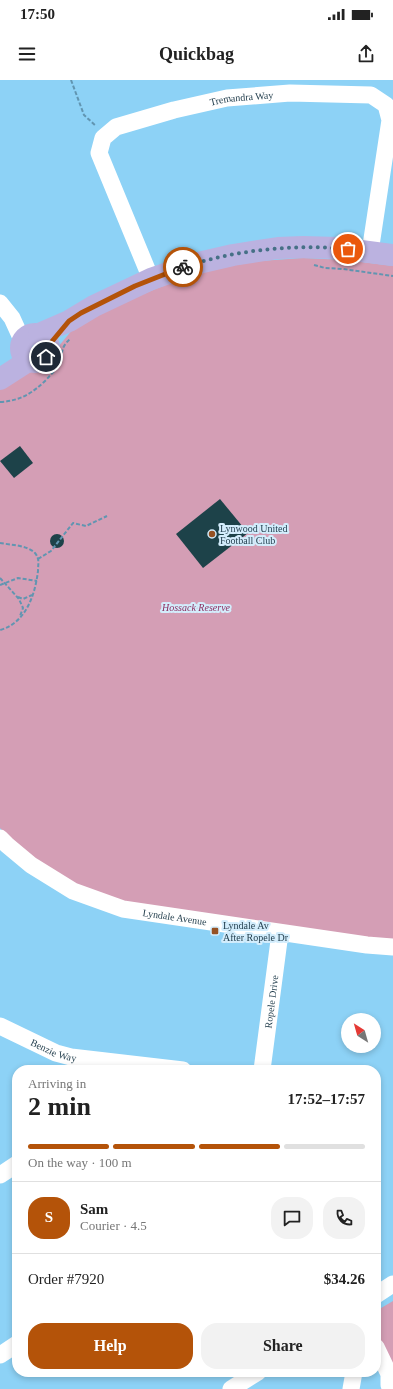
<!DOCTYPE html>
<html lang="en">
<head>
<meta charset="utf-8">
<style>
	body { margin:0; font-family:Georgia,serif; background:#f2f2f2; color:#222; height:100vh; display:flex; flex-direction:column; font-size:15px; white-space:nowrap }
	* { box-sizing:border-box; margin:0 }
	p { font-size:13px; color:#767676 }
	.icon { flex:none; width:22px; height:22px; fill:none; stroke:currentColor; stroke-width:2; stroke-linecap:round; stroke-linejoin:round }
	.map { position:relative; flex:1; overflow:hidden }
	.sheet { position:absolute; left:12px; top:985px; width:369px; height:312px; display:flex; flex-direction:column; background:#fff; border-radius:16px; box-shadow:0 2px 6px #0003 }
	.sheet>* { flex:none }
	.needle { width:26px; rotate:323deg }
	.controls { position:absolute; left:341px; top:933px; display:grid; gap:8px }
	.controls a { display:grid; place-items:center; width:40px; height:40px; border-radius:50%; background:#fff; box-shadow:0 2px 6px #0003; font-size:20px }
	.pin { position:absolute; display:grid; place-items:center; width:34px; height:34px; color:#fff; margin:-17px; border:2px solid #fff; border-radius:50%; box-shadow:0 1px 4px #0007 }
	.courier { position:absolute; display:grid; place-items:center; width:40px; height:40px; margin:-20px; border:3px solid #b45309; border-radius:50%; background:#fff; color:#222; box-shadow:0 1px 5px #0007 }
	.head em { font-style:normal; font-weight:600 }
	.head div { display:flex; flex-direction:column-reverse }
	.head { display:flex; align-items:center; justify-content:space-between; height:68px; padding:0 16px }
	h1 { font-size:26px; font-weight:600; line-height:30px }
	.bar { display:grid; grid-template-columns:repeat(4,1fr); gap:6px 4px; align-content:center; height:48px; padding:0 16px }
	.bar i { height:5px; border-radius:3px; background:#e0e0e0 }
	.bar .current { background:#b45309 }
	.bar p { grid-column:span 4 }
	.line { display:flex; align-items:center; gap:10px; padding:0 16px; border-top:1px solid #e0e0e0 }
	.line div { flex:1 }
	.round { display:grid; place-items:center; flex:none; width:42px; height:42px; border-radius:16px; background:#f2f2f2 }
	.action { display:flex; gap:8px; margin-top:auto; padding:8px 16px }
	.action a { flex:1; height:46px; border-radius:16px; background:#b45309; color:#fff; font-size:16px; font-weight:600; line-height:46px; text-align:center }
	.action a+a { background:#f2f2f2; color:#222 }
	.status { display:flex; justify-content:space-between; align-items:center; height:28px; padding:0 20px; background:#fff; direction:ltr }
	.status svg { height:11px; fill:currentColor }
	header { display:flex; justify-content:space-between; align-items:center; height:52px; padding:0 16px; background:#fff; font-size:18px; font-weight:600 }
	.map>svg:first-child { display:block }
</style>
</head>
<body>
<div class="status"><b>17:50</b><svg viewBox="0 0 49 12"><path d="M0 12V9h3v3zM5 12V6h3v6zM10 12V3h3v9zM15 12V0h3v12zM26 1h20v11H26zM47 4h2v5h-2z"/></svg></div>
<header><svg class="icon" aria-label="menu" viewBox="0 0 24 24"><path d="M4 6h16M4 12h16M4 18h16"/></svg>Quickbag<svg class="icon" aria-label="share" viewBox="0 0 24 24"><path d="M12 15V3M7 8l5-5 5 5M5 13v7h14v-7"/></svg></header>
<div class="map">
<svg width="393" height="1309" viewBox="0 0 393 1309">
	<rect width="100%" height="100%" fill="#8dd2f6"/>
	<g fill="#d49eb5">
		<path d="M303,178L346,180L393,186V859L385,860L122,821C111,818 100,815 90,811C59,800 22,772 0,748V305L30,288L44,292L56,281L58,267L73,249L100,231L204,190L260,181Z"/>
		<path d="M393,1221V1294L376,1260V1231Z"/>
	</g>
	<g fill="#1d4249">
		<path d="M20,366L33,383L14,398L0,381Z"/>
		<path d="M220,419L248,453L203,488L176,454Z"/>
		<circle cx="57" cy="461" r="7"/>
	</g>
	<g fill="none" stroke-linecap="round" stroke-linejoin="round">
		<g stroke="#6195b1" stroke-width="2" stroke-dasharray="4 2" stroke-linecap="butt">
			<path d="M71,0L84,35L96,46"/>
			<path d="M314,185L325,188L343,189L393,196"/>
			<path d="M0,322C20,321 33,313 47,299C51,294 56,290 59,284C64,273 59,269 70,259"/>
			<path d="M0,463C11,465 27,465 35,473C40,479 38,484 38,491C35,515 26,543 0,550"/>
			<path d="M38,479L51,471L73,443L86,446L107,436"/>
			<path d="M0,498L19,519L23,528L20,536"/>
			<path d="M0,505L18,498L37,501"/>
			<path d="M18,517L23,519L32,515"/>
		</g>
		<g stroke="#fff" stroke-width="17">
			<path id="s1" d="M151,199L99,73L103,58L116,47L174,30L227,18L290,13L371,15L386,25L390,40L370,172"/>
			<path d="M0,223L12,238L22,260"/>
			<path id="s2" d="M0,758L7,765L31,785L73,811L123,829L367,865L393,867"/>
			<path id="s3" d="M0,946L56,973L71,977L183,990"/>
			<path id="s4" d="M262,990L280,853"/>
			<path d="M0,1095L17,1084"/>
			<path d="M376,1215L393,1204"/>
			<path d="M376,1267L389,1294V1305"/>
			<path d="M0,1275L17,1264"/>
			<path d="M231,1309L258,1292"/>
			<path d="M351,1309L354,1292"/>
		</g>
		<g stroke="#bbb2e0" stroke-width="22">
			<circle cx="35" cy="268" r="14"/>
			<path d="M39,254L69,241L94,226L151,199L194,184L233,175L278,168L303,167L338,168L393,175"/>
			<path d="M0,299L28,281"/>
		</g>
	</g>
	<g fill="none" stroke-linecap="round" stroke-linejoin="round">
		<path stroke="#467086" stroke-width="4" stroke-dasharray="0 7.2" d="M183,187C236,170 292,164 348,169"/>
		<path stroke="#b45309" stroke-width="5" d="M46,277L48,274L49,265L69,241L81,233L135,206L183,187"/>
	</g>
	<g fill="#965224" stroke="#d3edfc" stroke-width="1.5">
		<circle cx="212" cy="454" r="4"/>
		<rect x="211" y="847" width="8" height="8" rx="2"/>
	</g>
	<g text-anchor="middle" stroke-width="4" stroke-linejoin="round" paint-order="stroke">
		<g font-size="10" fill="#1f3b4a" stroke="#d3edfc">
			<text dy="4" stroke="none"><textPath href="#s1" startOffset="298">Tremandra Way</textPath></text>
			<text dy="4" stroke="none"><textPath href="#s2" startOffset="196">Lyndale Avenue</textPath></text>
			<text dy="4" stroke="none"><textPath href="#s4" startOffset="69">Ropele Drive</textPath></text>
			<text dy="4" stroke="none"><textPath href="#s3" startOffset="59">Benzie Way</textPath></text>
		</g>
		<g font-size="10" fill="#1f3b4a" stroke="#d3edfc" text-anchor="start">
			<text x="220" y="452">Lynwood United<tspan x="220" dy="12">Football Club</tspan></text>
			<text x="223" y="849">Lyndale Av<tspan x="223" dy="12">After Ropele Dr</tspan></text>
		</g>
		<g font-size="10" font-style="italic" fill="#8d2d5f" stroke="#d3edfc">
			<text x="196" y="531">Hossack Reserve</text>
		</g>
	</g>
</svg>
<div class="controls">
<a><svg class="needle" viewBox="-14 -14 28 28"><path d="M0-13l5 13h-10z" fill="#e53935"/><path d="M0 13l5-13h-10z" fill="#767676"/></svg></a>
</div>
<div class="pin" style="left:348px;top:169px;background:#ea580c"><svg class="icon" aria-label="bag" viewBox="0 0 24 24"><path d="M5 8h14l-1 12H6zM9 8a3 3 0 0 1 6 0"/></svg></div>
<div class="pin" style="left:46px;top:277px;background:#1f2937"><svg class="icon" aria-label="home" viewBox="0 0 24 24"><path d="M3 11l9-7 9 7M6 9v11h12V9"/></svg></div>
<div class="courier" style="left:183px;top:187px"><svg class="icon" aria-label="bike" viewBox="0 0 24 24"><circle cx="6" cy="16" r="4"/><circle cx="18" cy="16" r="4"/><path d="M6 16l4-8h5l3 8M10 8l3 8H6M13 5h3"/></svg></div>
<section class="sheet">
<div class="head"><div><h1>2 min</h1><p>Arriving in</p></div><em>17:52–17:57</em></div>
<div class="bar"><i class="current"></i><i class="current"></i><i class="current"></i><i></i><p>On the way · 100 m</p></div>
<div class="line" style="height:72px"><b class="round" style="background:#b45309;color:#fff">S</b><div><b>Sam</b><p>Courier · 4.5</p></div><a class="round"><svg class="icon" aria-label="chat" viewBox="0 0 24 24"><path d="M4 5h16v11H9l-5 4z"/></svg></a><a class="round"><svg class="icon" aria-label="phone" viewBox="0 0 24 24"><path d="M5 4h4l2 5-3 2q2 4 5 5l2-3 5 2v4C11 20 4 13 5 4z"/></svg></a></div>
<div class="line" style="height:52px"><div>Order #7920</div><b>$34.26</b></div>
<div class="action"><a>Help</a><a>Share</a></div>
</section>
</div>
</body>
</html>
